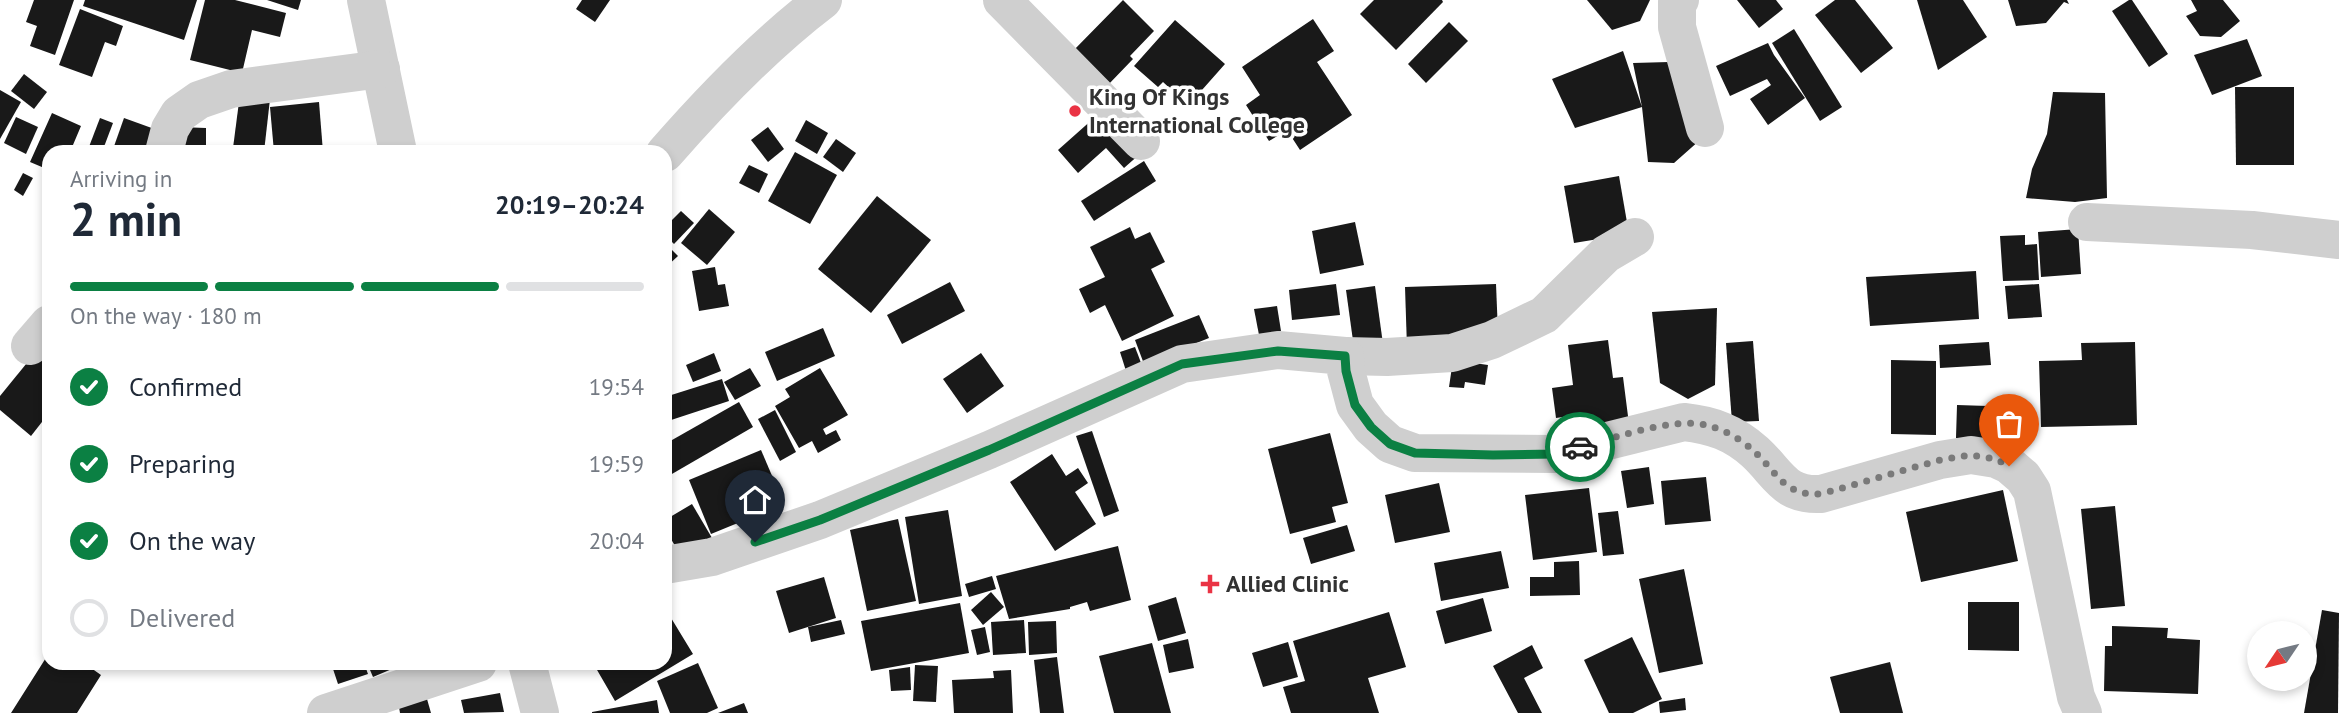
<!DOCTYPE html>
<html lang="en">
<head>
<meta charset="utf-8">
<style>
	body { margin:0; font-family:"PT Sans",sans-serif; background:#f6f6f7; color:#1f2937; height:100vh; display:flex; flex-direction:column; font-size:26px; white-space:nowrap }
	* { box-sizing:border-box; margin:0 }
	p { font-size:23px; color:#747a83 }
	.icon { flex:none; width:38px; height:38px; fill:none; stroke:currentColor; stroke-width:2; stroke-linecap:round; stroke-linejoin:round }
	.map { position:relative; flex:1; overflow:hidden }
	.sheet { position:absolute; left:42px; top:145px; width:630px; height:525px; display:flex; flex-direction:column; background:#fff; border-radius:21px; box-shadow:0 4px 10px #0003 }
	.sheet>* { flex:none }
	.needle { width:46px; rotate:235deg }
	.tools { position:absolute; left:2247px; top:621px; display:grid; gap:14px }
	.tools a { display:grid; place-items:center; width:70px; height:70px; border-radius:50%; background:#fff; box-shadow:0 4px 10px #0003; font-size:35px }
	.pin { position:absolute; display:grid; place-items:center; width:60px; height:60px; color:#fff; margin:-72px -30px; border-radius:50% 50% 50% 0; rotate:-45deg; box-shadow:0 0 7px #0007 }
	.pin .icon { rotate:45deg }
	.courier { position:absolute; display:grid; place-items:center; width:70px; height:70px; margin:-35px; border:5px solid #0b8043; border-radius:50%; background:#fff; color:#222; box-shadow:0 2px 9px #0007 }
	.summary em { font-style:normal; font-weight:700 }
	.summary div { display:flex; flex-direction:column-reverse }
	.summary { display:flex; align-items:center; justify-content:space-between; height:119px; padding:0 28px }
	h1 { font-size:46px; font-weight:700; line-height:52px }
	.bar { display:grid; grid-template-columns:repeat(4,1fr); gap:10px 7px; align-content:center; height:84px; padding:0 28px }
	.bar i { height:9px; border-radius:5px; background:#e0e1e3 }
	.bar .active { background:#0b8043 }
	.bar p { grid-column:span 4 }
	ol { padding:0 28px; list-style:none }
	li { display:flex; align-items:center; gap:21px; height:77px }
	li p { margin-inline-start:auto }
	li .icon { padding:7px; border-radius:50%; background:#0b8043; color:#fff; stroke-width:4 }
	li:last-child { color:#747a83 }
	li i { width:38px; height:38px; border:4px solid #e0e1e3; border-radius:50% }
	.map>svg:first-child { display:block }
</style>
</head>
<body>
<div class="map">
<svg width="2339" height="713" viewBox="0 0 2339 713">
	<rect width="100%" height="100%" fill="#fff"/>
	<g fill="#191919">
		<path d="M34,0H74L55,55L30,46L37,26L26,22Z"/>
		<path d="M85,0H197L184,40L83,6Z"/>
		<path d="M205,0H235L286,13L280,37L252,30L242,73L190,60Z"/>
		<path d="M267,0H301L298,10Z"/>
		<path d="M582,0H610L595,22L576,9Z"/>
		<path d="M1123,0L1154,31L1130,56L1133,59L1107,86L1072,52Z"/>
		<path d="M1374,0H1442L1443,2L1396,50L1360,14Z"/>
		<path d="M1587,0H1650L1640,21L1612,30Z"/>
		<path d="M1737,0H1776L1783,9L1759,28Z"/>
		<path d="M1835,0H1855L1893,48L1861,73L1815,15Z"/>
		<path d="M1917,0H1963L1987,37L1938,70Z"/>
		<path d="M2008,0H2067L2069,4L2064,2L2046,23L2016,26Z"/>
		<path d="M2129,0H2132L2168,54L2149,67L2112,11Z"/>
		<path d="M2191,0H2223L2240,21L2221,37L2200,36L2186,16L2197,11Z"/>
		<path d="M80,9L123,26L116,46L105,42L92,77L59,65Z"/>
		<path d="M1313,19L1334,51L1317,62L1352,115L1300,150L1287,130L1269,141L1246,105L1260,95L1242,67Z"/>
		<path d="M1175,20L1225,64L1194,99L1181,87L1176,94L1163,82L1158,87L1134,66Z"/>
		<path d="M1449,22L1468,41L1426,83L1408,64Z"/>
		<path d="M1794,29L1842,107L1820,121L1772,43Z"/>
		<path d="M2247,39L2262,76L2212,95L2194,55Z"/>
		<path d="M1768,43L1774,55L1805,98L1768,125L1750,99L1771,85L1767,79L1730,96L1716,66Z"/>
		<path d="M1623,51L1642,107L1633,63L1669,62L1700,140L1674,163L1648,162L1642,107L1575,128L1552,79Z"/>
		<path d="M24,74L47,92L34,109L11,91Z"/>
		<path d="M2235,87H2294V165H2236Z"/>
		<path d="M0,90L21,102L0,139Z"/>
		<path d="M2053,92L2105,93L2107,198L2075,202L2026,198L2032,169L2047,134Z"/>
		<path d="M240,94L270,99L264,152L233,148Z"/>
		<path d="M319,102L323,152H274L270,107Z"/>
		<path d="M1103,110L1141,153L1124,168L1106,148L1078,173L1058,150Z"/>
		<path d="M52,113L81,126L70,152H49V170L30,162Z"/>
		<path d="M16,117L38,127L26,154L4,143Z"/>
		<path d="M100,118L113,123L102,152H87Z"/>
		<path d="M124,118L160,131L152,152H112Z"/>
		<path d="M806,120L828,133L817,154L795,141Z"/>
		<path d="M179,127L206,128V152H179Z"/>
		<path d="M768,127L784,149L768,162L751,140Z"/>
		<path d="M836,139L856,153L843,172L823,157Z"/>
		<path d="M795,152L837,175L810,224L768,201Z"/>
		<path d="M1144,161L1156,181L1094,221L1081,201Z"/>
		<path d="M749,165L768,174L759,193L739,183Z"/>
		<path d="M23,173L33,178L23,196L14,190Z"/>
		<path d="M1619,176L1629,234L1574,243L1564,186Z"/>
		<path d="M877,196L931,240L871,313L818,269Z"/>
		<path d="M709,209L735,232L707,265L681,243Z"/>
		<path d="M681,211L694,223L674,244L665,235V227Z"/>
		<path d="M1355,222L1364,265L1320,274L1312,231Z"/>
		<path d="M1130,227L1135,239L1150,232L1165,262L1151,269L1174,316L1122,341L1105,305L1090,313L1079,289L1105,277L1090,247Z"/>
		<path d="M2078,229L2081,274L2041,277L2038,232Z"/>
		<path d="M2025,235V245L2037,244L2039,280L2003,281L2000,236Z"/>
		<path d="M665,243L678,256L665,268Z"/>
		<path d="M715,267L718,285L725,284L729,306L699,311L692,271Z"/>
		<path d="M1976,271L1979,319L1870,326L1866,277Z"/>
		<path d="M950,282L965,311L902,344L887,315Z"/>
		<path d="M1336,284L1340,315L1292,320L1289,290Z"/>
		<path d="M1496,284L1498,333L1407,348L1405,287Z"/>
		<path d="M2039,284L2042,317L2008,319L2005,286Z"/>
		<path d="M1375,286L1383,344L1354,348L1346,290Z"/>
		<path d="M1277,306L1281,331L1259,335L1254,309Z"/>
		<path d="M1717,308L1715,385L1688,399L1660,383L1652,312Z"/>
		<path d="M1199,315L1209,338L1144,364L1135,340Z"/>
		<path d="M823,328L835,356L777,381L765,352Z"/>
		<path d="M1608,340L1613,378L1623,377L1629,424L1578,430L1576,415L1556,418L1552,388L1573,385L1568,345Z"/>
		<path d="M1753,341L1759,421L1732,422L1726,343Z"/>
		<path d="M1989,342L1991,365L1940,368L1939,345Z"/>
		<path d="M2135,342L2137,425L2041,427L2039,361L2082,360L2081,343Z"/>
		<path d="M1135,347L1143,368L1127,374L1120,352Z"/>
		<path d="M35,353L49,365V413L31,436L0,410V396Z"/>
		<path d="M714,353L721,371L693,382L686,365Z"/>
		<path d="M981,353L1004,386L967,413L943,379Z"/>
		<path d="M1453,360L1488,365L1485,385L1465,382L1464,388L1449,387Z"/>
		<path d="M1891,360L1936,361V435L1891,434Z"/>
		<path d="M750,368L761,386L735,400L724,382Z"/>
		<path d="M820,368L848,415L823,429L826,435L836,430L841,440L818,453L812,441L799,448L775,406L790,397L785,389Z"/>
		<path d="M722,379L729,401L665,422V397Z"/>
		<path d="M739,402L753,427L665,478V444Z"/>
		<path d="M1957,405L1988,406V439L1956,438Z"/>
		<path d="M775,410L796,452L780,461L758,419Z"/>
		<path d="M1092,431L1119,511L1104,517L1076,436Z"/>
		<path d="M1330,433L1348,503L1332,507L1336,522L1290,534L1268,449Z"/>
		<path d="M761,450L784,504L711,534L689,480Z"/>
		<path d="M1052,454L1066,476L1078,468L1088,483L1075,492L1096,524L1055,551L1010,482Z"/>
		<path d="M1649,467L1654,504L1627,508L1621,471Z"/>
		<path d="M1706,477L1711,521L1665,525L1661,481Z"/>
		<path d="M1439,483L1450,532L1395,543L1385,495Z"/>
		<path d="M1589,488L1597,552L1533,560L1525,495Z"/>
		<path d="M2003,490L2018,561L1921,582L1906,512Z"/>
		<path d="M692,504L715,543L684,561L665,529V520Z"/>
		<path d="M2115,506L2125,606L2091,609L2081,509Z"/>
		<path d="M948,510L962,596L919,604L905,517Z"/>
		<path d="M1618,511L1624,554L1603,556L1598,513Z"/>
		<path d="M898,519L916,601L867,611L850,530Z"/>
		<path d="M1347,525L1355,551L1311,564L1303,538Z"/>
		<path d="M1118,546L1131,600L1090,611L1087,602L1070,607V609L1009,619L996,576Z"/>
		<path d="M1501,551L1509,588L1441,601L1434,563Z"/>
		<path d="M1579,561L1580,595L1530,596V577H1554V562Z"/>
		<path d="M1684,569L1703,664L1659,673L1639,579Z"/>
		<path d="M992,576L996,589L969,597L965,584Z"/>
		<path d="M824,577L836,618L789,633L776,591Z"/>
		<path d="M991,592L1004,607L983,625L971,610Z"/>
		<path d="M1176,597L1186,633L1158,641L1148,606Z"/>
		<path d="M1483,598L1492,631L1445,644L1436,611Z"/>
		<path d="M1968,602H2019V651L1968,650Z"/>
		<path d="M960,603L969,653L871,671L861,621Z"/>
		<path d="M665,608L693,654L615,701L593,663H665Z"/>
		<path d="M2322,610L2339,613L2338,713H2304Z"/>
		<path d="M1389,612L1406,667L1368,678L1379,713H1291L1283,687L1305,681L1293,641Z"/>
		<path d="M841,620L845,634L811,642L808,627Z"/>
		<path d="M1024,620L1026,653L993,655L991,622Z"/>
		<path d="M1056,621L1057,653L1029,655L1028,622Z"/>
		<path d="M2112,626L2168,628L2167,638L2200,640L2198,694L2104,691L2105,646H2112Z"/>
		<path d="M985,627L990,652L977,655L971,630Z"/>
		<path d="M1632,637L1662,699L1633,713H1609L1584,660Z"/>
		<path d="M1188,639L1194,668L1169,673L1163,645Z"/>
		<path d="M1288,642L1298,677L1263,687L1252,653Z"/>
		<path d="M1152,643L1171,713H1114L1099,656Z"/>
		<path d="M1532,645L1543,668L1524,678L1542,713H1518L1493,666Z"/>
		<path d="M49,653V663H84L101,675L77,713H11Z"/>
		<path d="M1057,657L1064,713H1040L1034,660Z"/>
		<path d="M1890,662L1903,713H1840L1830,677Z"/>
		<path d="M331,663H364L368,674L338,684Z"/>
		<path d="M367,663H406L373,677Z"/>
		<path d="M698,663L718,708L707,713H670L657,681Z"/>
		<path d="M915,665L938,666L936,702L913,701Z"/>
		<path d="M910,667L911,690L891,691L889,670Z"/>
		<path d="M1011,670L1013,713H954L952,680L994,678L993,671Z"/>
		<path d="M500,693L504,712L464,713L461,700Z"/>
		<path d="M1685,698L1686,710L1660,713L1659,702Z"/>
		<path d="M427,699L431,713H400L399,707Z"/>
		<path d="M657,700L659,713H592V712Z"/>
		<path d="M744,703L748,713H718Z"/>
	</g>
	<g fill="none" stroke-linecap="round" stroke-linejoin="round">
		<g stroke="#cfcfcf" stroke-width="38">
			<path d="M366,0L398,152"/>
			<path d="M1002,0L1141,141"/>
			<path d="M1680,0L1677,2V27L1705,128"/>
			<path d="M164,152L170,129L179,114L199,100L231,89L381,69"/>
			<path d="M665,153C713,98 765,44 823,0"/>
			<path d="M2087,222L2252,230L2339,240"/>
			<path d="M30,346L49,324"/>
			<path d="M1345,356L1387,357L1452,353L1492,340L1544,315L1606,254L1635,237"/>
			<path d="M665,565L712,557L820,520L989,450L1182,364L1278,350L1345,356L1346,371L1355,405L1371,427L1390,444L1415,453L1555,454L1684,422C1712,425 1734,433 1755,452C1779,474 1784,496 1821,494L1940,460L1971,455L1996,459L2009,465L2023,477L2032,491L2076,697L2083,713"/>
			<path d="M527,663L540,713"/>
			<path d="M326,713L478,663"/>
		</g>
	</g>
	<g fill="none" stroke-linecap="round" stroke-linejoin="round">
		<path stroke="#7a7a7a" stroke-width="7" stroke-dasharray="0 12.6" d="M1580,447C1616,438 1671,417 1706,425C1724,429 1744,441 1757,454C1779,476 1786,496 1821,494L1940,460L1971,455L1996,459L2009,466"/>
		<path stroke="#0b8043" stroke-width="9" d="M755,542L820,520L989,450L1182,364L1278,351L1345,356L1346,371L1355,405L1371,427L1390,444L1415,453L1493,455L1555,454L1580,447"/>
	</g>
	<g fill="#ea3344" stroke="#fff" stroke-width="2.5">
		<circle cx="1075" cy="111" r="7"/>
		<path d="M1206.5 573.5h7v7h7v7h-7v7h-7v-7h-7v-7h7z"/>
	</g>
	<g text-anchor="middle" stroke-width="7" stroke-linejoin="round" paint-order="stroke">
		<g font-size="24" font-weight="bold" fill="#323232" stroke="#fff" text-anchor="start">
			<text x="1089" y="105">King Of Kings<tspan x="1089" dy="28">International College</tspan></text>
			<text x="1226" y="592">Allied Clinic</text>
		</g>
	</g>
</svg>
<div class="tools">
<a><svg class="needle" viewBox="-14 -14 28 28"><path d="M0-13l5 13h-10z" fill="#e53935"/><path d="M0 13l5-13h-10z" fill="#747a83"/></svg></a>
</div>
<div class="pin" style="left:2009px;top:466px;background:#ea580c"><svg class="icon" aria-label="bag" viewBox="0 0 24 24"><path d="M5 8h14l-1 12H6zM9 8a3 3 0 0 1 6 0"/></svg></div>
<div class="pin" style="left:755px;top:542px;background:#1f2937"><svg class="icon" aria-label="home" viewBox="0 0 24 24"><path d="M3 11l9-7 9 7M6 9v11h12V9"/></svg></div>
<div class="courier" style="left:1580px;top:447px"><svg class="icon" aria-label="car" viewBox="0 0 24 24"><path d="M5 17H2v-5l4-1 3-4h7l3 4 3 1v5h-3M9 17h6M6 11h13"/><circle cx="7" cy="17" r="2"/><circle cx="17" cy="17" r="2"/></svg></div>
<section class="sheet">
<div class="summary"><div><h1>2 min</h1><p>Arriving in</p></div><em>20:19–20:24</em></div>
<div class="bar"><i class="active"></i><i class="active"></i><i class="active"></i><i></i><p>On the way · 180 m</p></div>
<ol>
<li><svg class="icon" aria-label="check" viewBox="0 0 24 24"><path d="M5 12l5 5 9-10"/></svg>Confirmed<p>19:54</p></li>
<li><svg class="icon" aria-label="check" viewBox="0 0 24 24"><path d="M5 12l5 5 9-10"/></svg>Preparing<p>19:59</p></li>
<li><svg class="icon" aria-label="check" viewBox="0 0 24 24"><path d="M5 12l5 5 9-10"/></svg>On the way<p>20:04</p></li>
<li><i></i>Delivered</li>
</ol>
</section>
</div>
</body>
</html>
